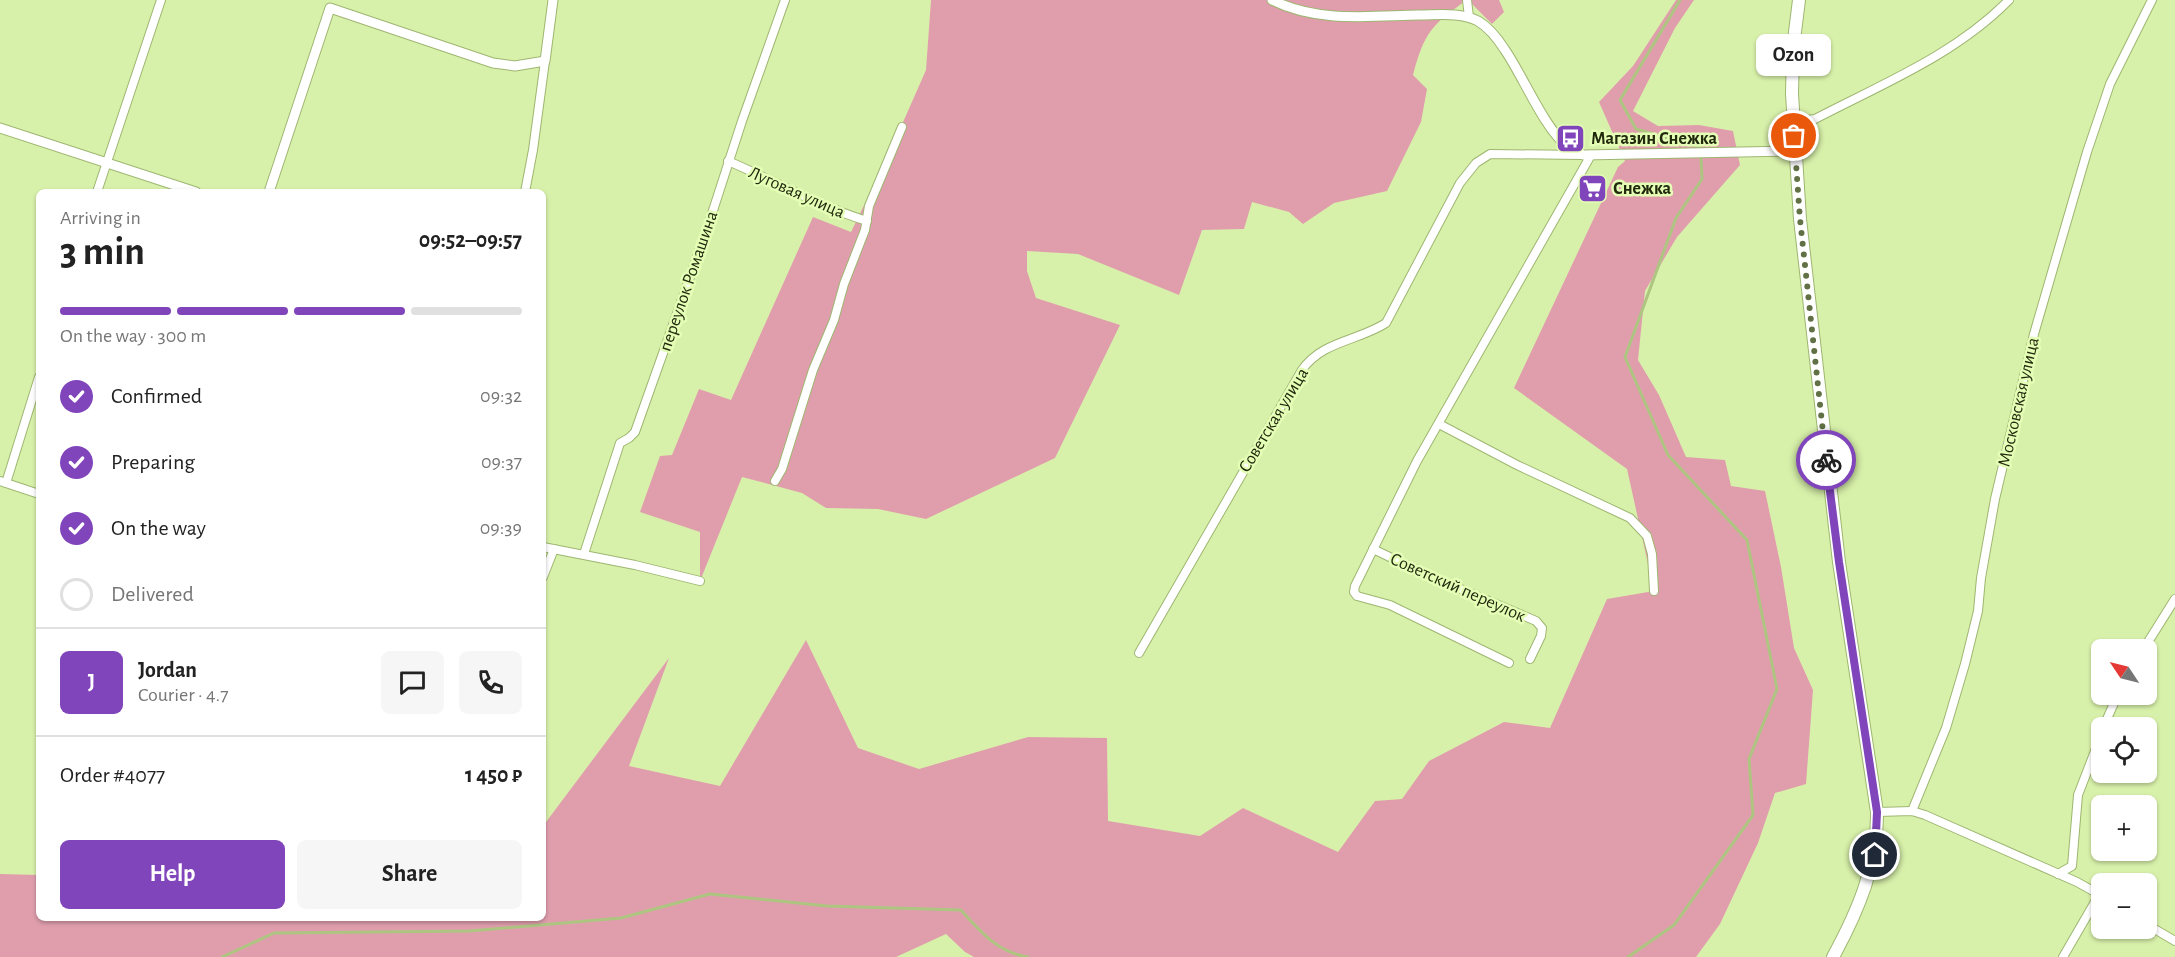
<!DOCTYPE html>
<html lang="en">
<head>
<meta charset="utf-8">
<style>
	body { margin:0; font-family:"Alegreya Sans",sans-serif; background:#f6f6f6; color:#222; height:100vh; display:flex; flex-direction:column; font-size:22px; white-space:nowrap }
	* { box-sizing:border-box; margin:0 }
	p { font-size:20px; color:#767676 }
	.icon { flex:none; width:33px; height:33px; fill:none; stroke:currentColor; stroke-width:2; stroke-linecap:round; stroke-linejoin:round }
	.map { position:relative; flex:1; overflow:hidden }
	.drawer { position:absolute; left:36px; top:189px; width:510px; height:732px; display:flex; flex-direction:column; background:#fff; border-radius:9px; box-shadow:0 2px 4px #0004 }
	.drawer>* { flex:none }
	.needle { width:39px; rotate:305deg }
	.tools { position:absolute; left:2091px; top:639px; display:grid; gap:12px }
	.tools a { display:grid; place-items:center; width:66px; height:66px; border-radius:9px; background:#fff; box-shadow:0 2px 4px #0004; font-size:30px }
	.pin { position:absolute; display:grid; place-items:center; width:51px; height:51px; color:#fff; margin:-26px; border:3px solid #fff; border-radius:50%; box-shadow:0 2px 6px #0007 }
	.courier { position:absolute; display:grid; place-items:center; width:60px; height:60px; margin:-30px; border:4px solid #8045bb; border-radius:50%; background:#fff; color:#222; box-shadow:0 2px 8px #0007 }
	.bubble { position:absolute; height:42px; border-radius:9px; background:#fff; box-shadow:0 2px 4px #0004; font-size:20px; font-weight:700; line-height:42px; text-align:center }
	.headline em { font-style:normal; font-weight:700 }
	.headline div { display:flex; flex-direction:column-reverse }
	.headline { display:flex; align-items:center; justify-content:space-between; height:102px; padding:0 24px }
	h1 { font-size:39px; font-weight:700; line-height:45px }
	.bar { display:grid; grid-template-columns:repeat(4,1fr); gap:9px 6px; align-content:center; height:72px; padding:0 24px }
	.bar i { height:8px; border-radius:4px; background:#e0e0e0 }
	.bar .active { background:#8045bb }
	.bar p { grid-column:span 4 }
	.line { display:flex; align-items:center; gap:15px; padding:0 24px; border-top:2px solid #e0e0e0 }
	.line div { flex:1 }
	.round { display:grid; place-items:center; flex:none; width:63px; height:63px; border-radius:9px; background:#f6f6f6 }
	ol { padding:0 24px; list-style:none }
	li { display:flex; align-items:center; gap:18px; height:66px }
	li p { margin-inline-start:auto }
	li .icon { padding:6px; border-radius:50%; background:#8045bb; color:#fff; stroke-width:4 }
	li:last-child { color:#767676 }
	li i { width:33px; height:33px; border:3px solid #e0e0e0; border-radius:50% }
	.primary-button { display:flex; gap:12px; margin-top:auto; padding:12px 24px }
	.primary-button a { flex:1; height:69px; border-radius:9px; background:#8045bb; color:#fff; font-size:24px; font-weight:700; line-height:69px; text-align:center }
	.primary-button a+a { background:#f6f6f6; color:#222 }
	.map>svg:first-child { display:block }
</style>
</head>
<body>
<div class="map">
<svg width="2175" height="957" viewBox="0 0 2175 957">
	<rect width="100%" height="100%" fill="#d8f1aa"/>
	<g fill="#e09ead">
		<path d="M931,0H1467C1432,24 1424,33 1413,75L1427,89L1421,122L1387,191L1334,203L1303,224L1289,212L1252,202L1244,229L1202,230L1179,295L1078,254L1027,251V271L1036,298L1120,325L1055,458L926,519L878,509L826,508L802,493L742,477L700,581V532L640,512L660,456L672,455L699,389L731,400L813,217L851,232L889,154L926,70Z"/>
		<path d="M1468,0H1499L1504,12L1492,24Z"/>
		<path d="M1676,0H1694L1675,28L1633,111L1658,126L1699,125L1733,131L1740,165L1677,237L1645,291L1638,360L1659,395L1686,457L1725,460L1731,486L1765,491L1781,567L1794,648L1813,690L1806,784L1775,793L1758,843L1720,924L1696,957H974L965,952L946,934L896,957H0V874L39,875V918H543V826L669,658L629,766L720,786L806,640L858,748L919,769L1028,737L1107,738L1108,821L1200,836L1243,808L1338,852L1375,801L1402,799L1429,761L1504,722L1550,728L1607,599L1654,591L1627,469L1514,388L1618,167L1625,161L1599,102L1633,66Z"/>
	</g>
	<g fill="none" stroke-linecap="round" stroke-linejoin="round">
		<g stroke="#aec582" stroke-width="3">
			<path d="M1680,0L1620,100L1636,129L1700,147"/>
			<path d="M222,957L274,933L469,931L621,918L710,894L827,906L961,910C981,932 997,952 1028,957"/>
			<path d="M1628,957L1674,925L1753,815L1749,759L1777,689L1747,540L1668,455L1625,357L1676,218L1702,179L1701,159"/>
		</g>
		<defs>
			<g id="minor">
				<path d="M1467,0L1469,17"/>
				<path d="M1793,122L1815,119C1882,84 1955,55 2009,0"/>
				<path d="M728,161C775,181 818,206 867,221"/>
				<path d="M97,192L161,0"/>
				<path d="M525,192L533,150L545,61"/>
				<path d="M1439,424L1517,465L1630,518L1647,536L1652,554L1654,591"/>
				<path d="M0,481L39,494"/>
				<path d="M775,481L782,469L813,370L834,320L844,284L865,230L869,206L902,127"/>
				<path d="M6,483L39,377"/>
				<path d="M543,547L635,565L700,581"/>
				<path d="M1373,549L1423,573L1536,621L1542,628L1541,636L1530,659"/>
				<path d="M584,554L620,443L629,438L635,432L707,229L742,121L785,0"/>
				<path d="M543,577L554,549"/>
				<path d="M2143,650L2175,599"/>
				<path d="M1139,653L1302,370C1322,341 1358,341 1386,323L1460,183L1476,163L1490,154L1582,155"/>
				<path d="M1509,663L1390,605L1357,596L1354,592L1355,586L1417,461L1591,155"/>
				<path d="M2103,728L2118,694"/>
				<path d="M1912,811L1946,728L1965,664L1978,611L1981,578L1995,499L2034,334L2087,152L2110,84L2152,0"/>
				<path d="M1877,812L1912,811L1925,815L2077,882L2102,896"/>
				<path d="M2058,874L2072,866L2078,795L2102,733"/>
				<path d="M2146,924L2175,941"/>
				<path d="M2063,957L2099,895"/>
			</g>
			<g id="tertiary">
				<path d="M1272,0C1318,23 1370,16 1419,15C1438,15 1461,12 1478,21C1490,28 1498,39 1505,50C1523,76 1544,128 1567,146C1571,150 1578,152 1583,155L1794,151"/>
				<path d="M0,128L196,192"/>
				<path d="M269,192L330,8L493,63L515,66L545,61L553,0"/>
			</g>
			<path id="primary" d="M1799,0L1793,48L1792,94L1800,219L1839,562L1877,812C1878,865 1858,911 1833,957"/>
		</defs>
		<use href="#minor" stroke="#9eb671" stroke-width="10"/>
		<use href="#tertiary" stroke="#9eb671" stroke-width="11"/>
		<use href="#primary" stroke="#9eb671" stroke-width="14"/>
		<use href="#minor" stroke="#fff" stroke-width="8"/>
		<use href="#tertiary" stroke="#fff" stroke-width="9"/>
		<use href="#primary" stroke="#fff" stroke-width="12"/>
	</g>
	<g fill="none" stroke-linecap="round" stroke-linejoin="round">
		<path stroke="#627045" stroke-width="6" stroke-dasharray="0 10.8" d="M1794,136L1800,219L1826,460"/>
		<path stroke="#8045bb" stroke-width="8" d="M1826,460L1839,562L1877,812L1875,855"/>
	</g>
	<defs>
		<symbol id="bus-square" viewBox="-11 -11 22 22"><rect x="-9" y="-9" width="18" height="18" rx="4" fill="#8045bb" stroke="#e5feb6"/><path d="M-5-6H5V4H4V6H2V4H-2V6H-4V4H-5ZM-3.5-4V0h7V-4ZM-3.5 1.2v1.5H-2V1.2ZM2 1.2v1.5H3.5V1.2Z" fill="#fff"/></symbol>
		<symbol id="supermarket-square" viewBox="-11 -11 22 22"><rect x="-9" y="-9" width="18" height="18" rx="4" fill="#8045bb" stroke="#e5feb6"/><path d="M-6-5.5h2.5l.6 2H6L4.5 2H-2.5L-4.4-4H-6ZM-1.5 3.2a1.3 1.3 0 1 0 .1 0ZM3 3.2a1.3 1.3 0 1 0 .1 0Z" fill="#fff"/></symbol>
	</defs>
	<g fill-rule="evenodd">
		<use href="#bus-square" x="1554" y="122" width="33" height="33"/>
		<use href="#supermarket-square" x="1576" y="172" width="33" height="33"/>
	</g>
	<g text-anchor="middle" stroke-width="5" stroke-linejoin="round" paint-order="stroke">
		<g font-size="18" font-weight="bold" fill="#222a0e" stroke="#e5feb6" text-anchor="start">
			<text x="1591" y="144">Магазин Снежка</text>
			<text x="1613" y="194">Снежка</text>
		</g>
		<g font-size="18" fill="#222a0e" stroke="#e5feb6">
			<text transform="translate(797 192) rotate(24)" y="6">Луговая улица</text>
			<text transform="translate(688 281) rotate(-71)" y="6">переулок Ромашина</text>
			<text transform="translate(2018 402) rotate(-77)" y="6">Московская улица</text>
			<text transform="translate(1273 420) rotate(-59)" y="6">Советская улица</text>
			<text transform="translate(1458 587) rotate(24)" y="6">Советский переулок</text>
		</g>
	</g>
</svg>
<div class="tools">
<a><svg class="needle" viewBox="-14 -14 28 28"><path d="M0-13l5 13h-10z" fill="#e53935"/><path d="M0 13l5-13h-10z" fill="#767676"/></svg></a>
<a><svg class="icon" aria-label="locate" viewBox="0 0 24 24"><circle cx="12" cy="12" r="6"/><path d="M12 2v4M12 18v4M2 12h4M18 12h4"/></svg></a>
<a>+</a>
<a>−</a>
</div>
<div class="pin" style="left:1794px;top:136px;background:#ea580c"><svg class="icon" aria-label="bag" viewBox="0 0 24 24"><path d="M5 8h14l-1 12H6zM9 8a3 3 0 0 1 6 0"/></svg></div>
<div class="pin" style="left:1875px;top:855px;background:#1f2937"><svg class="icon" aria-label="home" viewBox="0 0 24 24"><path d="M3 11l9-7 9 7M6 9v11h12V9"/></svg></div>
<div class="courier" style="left:1826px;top:460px"><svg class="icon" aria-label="bike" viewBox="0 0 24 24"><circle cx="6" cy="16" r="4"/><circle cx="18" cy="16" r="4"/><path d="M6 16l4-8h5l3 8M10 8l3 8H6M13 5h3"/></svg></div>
<div class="bubble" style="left:1756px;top:34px;width:75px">Ozon</div>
<section class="drawer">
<div class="headline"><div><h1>3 min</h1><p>Arriving in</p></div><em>09:52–09:57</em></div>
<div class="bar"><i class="active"></i><i class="active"></i><i class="active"></i><i></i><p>On the way · 300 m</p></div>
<ol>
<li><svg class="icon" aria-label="check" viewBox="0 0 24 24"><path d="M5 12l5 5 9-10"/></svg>Confirmed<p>09:32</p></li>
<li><svg class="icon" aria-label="check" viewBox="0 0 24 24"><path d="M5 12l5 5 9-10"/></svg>Preparing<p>09:37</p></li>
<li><svg class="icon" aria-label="check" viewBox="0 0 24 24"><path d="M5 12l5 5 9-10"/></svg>On the way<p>09:39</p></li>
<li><i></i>Delivered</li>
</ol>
<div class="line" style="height:108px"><b class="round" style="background:#8045bb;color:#fff">J</b><div><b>Jordan</b><p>Courier · 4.7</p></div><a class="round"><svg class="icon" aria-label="chat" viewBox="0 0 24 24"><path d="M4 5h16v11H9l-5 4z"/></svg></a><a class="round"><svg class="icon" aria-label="phone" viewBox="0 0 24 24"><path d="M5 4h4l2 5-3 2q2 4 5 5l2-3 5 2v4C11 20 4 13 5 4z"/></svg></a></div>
<div class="line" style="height:78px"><div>Order #4077</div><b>1 450 ₽</b></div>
<div class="primary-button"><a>Help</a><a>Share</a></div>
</section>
</div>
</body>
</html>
